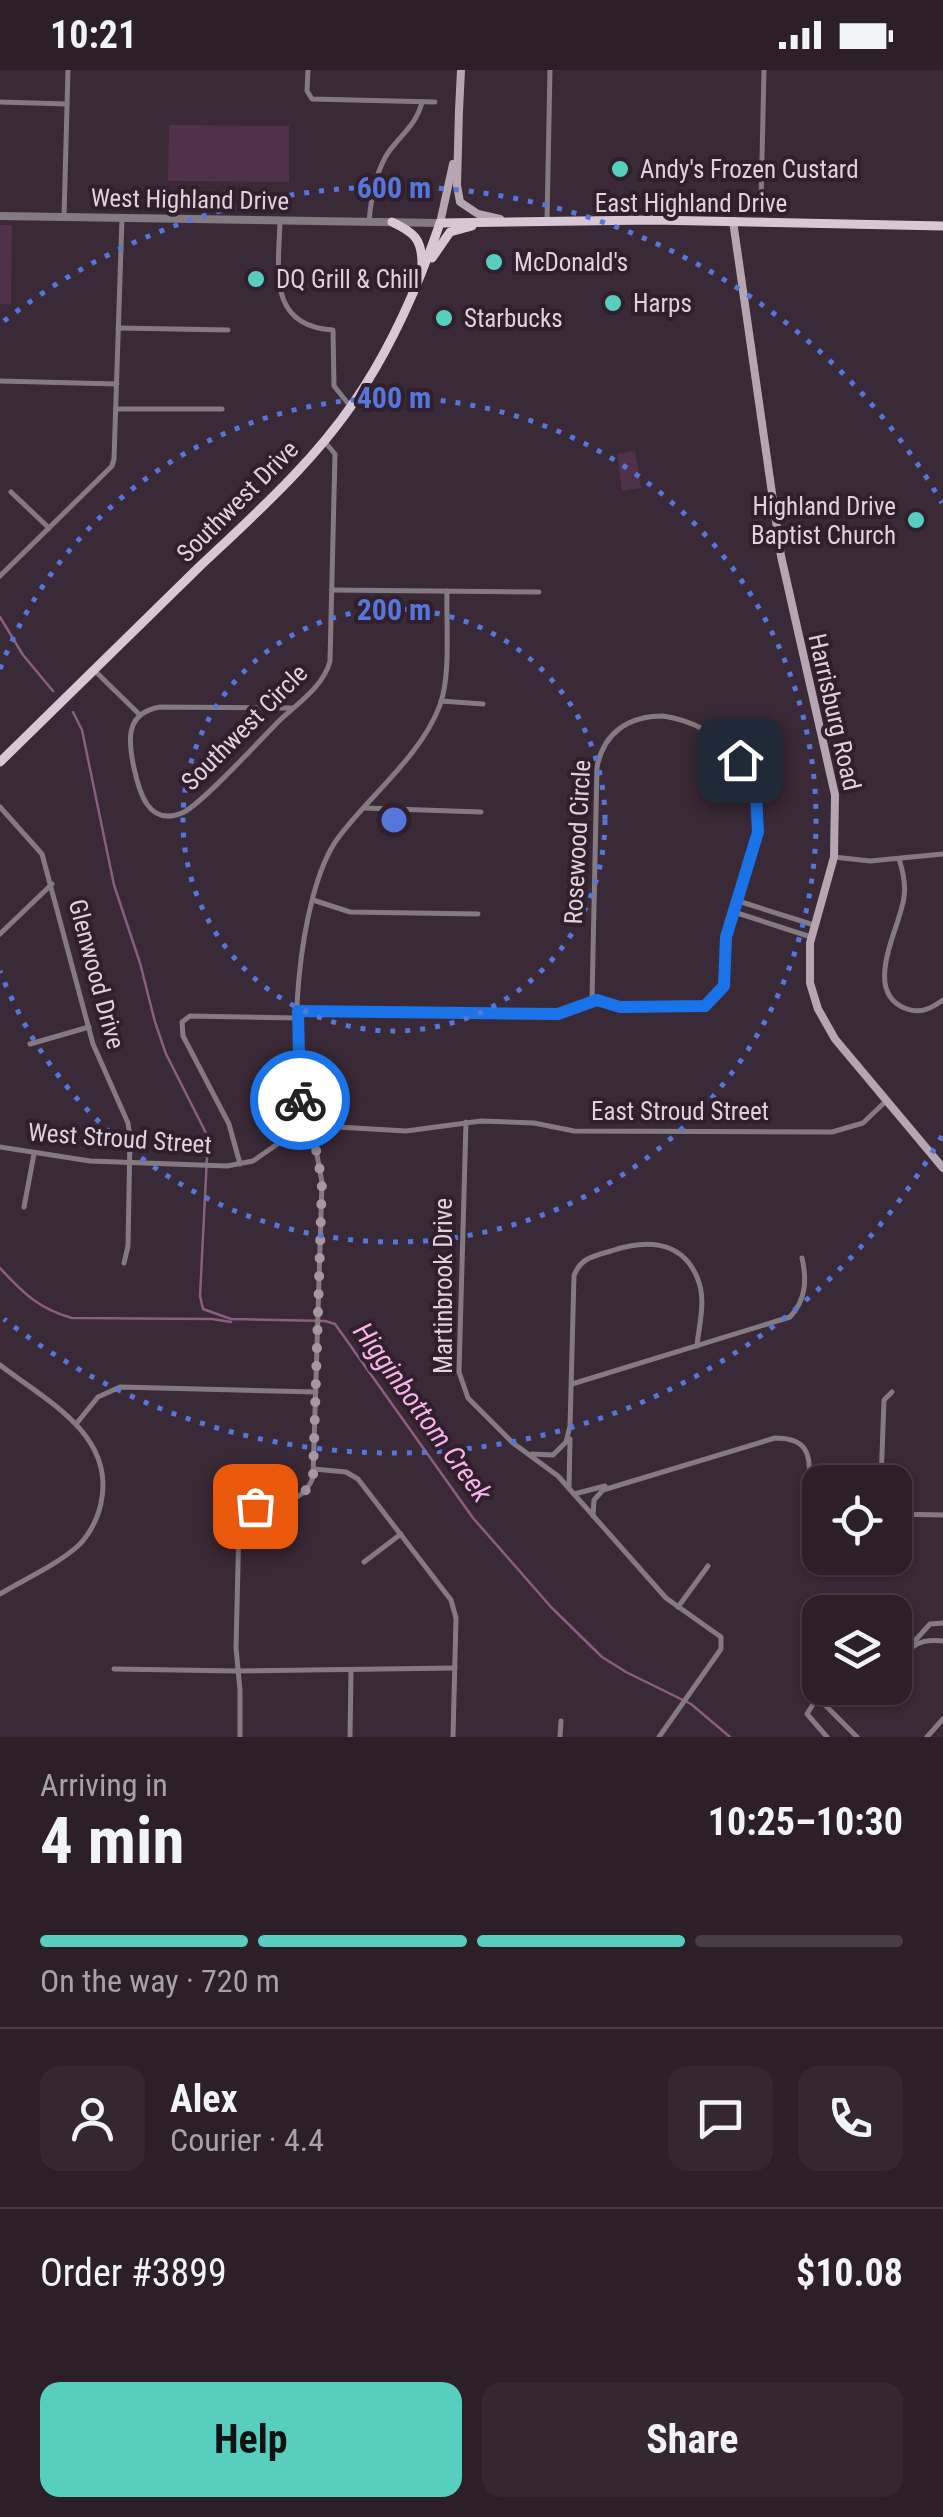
<!DOCTYPE html>
<html lang="en">
<head>
<meta charset="utf-8">
<style>
	body { margin:0; font-family:"Roboto Condensed",sans-serif; background:#342730; color:#f1f3f6; height:100vh; display:flex; flex-direction:column; font-size:38px; white-space:nowrap }
	* { box-sizing:border-box; margin:0 }
	p { font-size:32px; color:#a6a2a8 }
	.icon { flex:none; width:55px; height:55px; fill:none; stroke:currentColor; stroke-width:2; stroke-linecap:round; stroke-linejoin:round }
	.map { position:relative; height:1667px; overflow:hidden }
	.details { display:flex; flex-direction:column; background:#2c1f28; flex:1 }
	.details>* { flex:none }
	.controls { position:absolute; left:802px; top:1395px; display:grid; gap:20px }
	.controls a { display:grid; place-items:center; width:110px; height:110px; border-radius:20px; background:#2c1f28; box-shadow:0 2px 8px #0004,0 0 0 2px #483d45; font-size:50px }
	.pin { position:absolute; display:grid; place-items:center; width:85px; height:85px; color:#fff; margin:-42px; border-radius:20px; box-shadow:0 5px 15px #0006 }
	.courier { position:absolute; display:grid; place-items:center; width:100px; height:100px; margin:-50px; border:8px solid #1a73e8; border-radius:50%; background:#fff; color:#222; box-shadow:0 2px 12px #0007 }
	.head em { font-style:normal; font-weight:700 }
	.head div { display:flex; flex-direction:column-reverse }
	.head { display:flex; align-items:center; justify-content:space-between; height:170px; padding:0 40px }
	h1 { font-size:65px; font-weight:700; line-height:75px }
	.bar { display:grid; grid-template-columns:repeat(4,1fr); gap:15px 10px; align-content:center; height:120px; padding:0 40px }
	.bar i { height:12px; border-radius:8px; background:#483d45 }
	.bar .active { background:#58cebf }
	.bar p { grid-column:span 4 }
	.line { display:flex; align-items:center; gap:25px; padding:0 40px; border-top:2px solid #483d45 }
	.line div { flex:1 }
	.round { display:grid; place-items:center; flex:none; width:105px; height:105px; border-radius:20px; background:#342730 }
	.action { display:flex; gap:20px; margin-top:auto; padding:20px 40px }
	.action a { flex:1; height:115px; border-radius:20px; background:#58cebf; color:#111; font-size:40px; font-weight:700; line-height:115px; text-align:center }
	.action a+a { background:#342730; color:#f1f3f6 }
	.status { display:flex; justify-content:space-between; align-items:center; height:70px; padding:0 50px; background:#2c1f28; direction:ltr }
	.status svg { height:28px; fill:currentColor }
	.map>svg:first-child { display:block }
</style>
</head>
<body>
<div class="status"><b>10:21</b><svg viewBox="0 0 49 12"><path d="M0 12V9h3v3zM5 12V6h3v6zM10 12V3h3v9zM15 12V0h3v12zM26 1h20v11H26zM47 4h2v5h-2z"/></svg></div>
<div class="map">
<svg width="943" height="1667" viewBox="0 0 943 1667">
	<rect width="100%" height="100%" fill="#3a2936"/>
	<g fill="#4f324a">
		<path d="M169,55L289,56V112L168,111Z"/>
		<path d="M0,155H12L11,234H0Z"/>
		<path d="M635,381L641,418L622,421L617,384Z"/>
	</g>
	<g fill="none" stroke-linecap="round" stroke-linejoin="round">
		<g stroke="#895f80" stroke-width="2.5">
			<path d="M0,547L23,585L53,621"/>
			<path d="M73,642L82,660L114,815L140,893L155,952L166,984L208,1067L200,1226L203,1239L231,1249L325,1251L335,1254L473,1448L551,1537L602,1587L626,1602L691,1634L730,1667"/>
			<path d="M0,1198C23,1223 39,1239 72,1248L212,1249L231,1252"/>
		</g>
		<g stroke="#847b82" stroke-width="5">
			<path d="M308,0L307,21L312,29L435,32"/>
			<path d="M0,32L67,34"/>
			<path d="M761,132L764,0"/>
			<path d="M64,147L68,0"/>
			<path d="M280,150C279,198 266,256 333,260L334,316L351,337"/>
			<path d="M547,150L550,0"/>
			<path d="M369,152C371,128 376,99 390,80C403,63 417,53 422,32"/>
			<path d="M118,258L228,260"/>
			<path d="M0,311L117,314"/>
			<path d="M116,339H222"/>
			<path d="M11,422L49,458"/>
			<path d="M0,506L112,396L114,389L122,148"/>
			<path d="M332,520L539,522"/>
			<path d="M95,601L140,645"/>
			<path d="M441,631L483,634"/>
			<path d="M293,638L160,637C125,643 128,670 134,698C139,721 148,757 182,743C200,736 261,669 279,651C297,634 324,616 330,591L335,384L324,371"/>
			<path d="M663,646C720,654 769,703 758,764C752,799 733,831 726,866C721,891 732,921 705,936C694,942 637,939 621,937C611,936 603,930 592,930L597,697C604,662 629,646 663,646Z"/>
			<path d="M0,737L42,784L93,974L128,1053L130,1067L128,1176L124,1193"/>
			<path d="M364,738L481,742"/>
			<path d="M834,787L870,791L943,784"/>
			<path d="M899,789C903,801 906,814 904,827C901,856 860,923 907,939C921,944 932,938 943,930"/>
			<path d="M313,830L350,842L478,844"/>
			<path d="M738,831L814,855"/>
			<path d="M734,842L811,867"/>
			<path d="M0,864L52,814"/>
			<path d="M299,941L558,944L592,930"/>
			<path d="M30,974L89,957"/>
			<path d="M466,1052L459,1302L468,1328L513,1373L558,1406L666,1528L721,1567V1579L659,1667"/>
			<path d="M309,1058C284,996 297,823 338,768C370,725 421,686 440,635C451,605 446,554 447,521"/>
			<path d="M0,1077L90,1091L227,1096L253,1091L292,1064L320,1056L406,1061L481,1051L534,1053L574,1061L832,1062L863,1053L885,1032"/>
			<path d="M240,1094L229,1054L183,966L182,952L190,946L297,948"/>
			<path d="M24,1137L34,1084"/>
			<path d="M0,1295C44,1329 112,1363 102,1427C100,1444 91,1463 79,1475C57,1495 25,1509 0,1524"/>
			<path d="M572,1314L790,1247C806,1230 807,1210 802,1188"/>
			<path d="M76,1354L98,1327L120,1317L316,1322"/>
			<path d="M532,1384L553,1385L566,1372L570,1356L574,1206C580,1188 594,1186 611,1181C644,1170 681,1169 697,1207C707,1230 699,1253 697,1276"/>
			<path d="M314,1399L346,1402L358,1409L451,1530L456,1548L453,1667"/>
			<path d="M881,1412L884,1330L892,1322"/>
			<path d="M569,1418L570,1369"/>
			<path d="M574,1424L605,1416"/>
			<path d="M895,1444L943,1445"/>
			<path d="M593,1446L594,1430L603,1420L775,1368C830,1368 796,1415 820,1438"/>
			<path d="M364,1492L401,1464"/>
			<path d="M678,1537L708,1496"/>
			<path d="M912,1574L930,1554L943,1553"/>
			<path d="M895,1594C912,1576 918,1568 943,1571"/>
			<path d="M114,1599L238,1601L455,1598"/>
			<path d="M823,1618L807,1644L827,1667"/>
			<path d="M818,1624L820,1630L857,1667"/>
			<path d="M240,1667V1620L236,1578L239,1454C262,1416 299,1447 313,1407L322,1112L312,1058"/>
			<path d="M350,1667L351,1600"/>
			<path d="M560,1667L561,1651"/>
			<path d="M927,1667L943,1649"/>
		</g>
		<path stroke="#847b82" stroke-width="8" d="M0,146L440,153"/>
		<g stroke="#b5a6b1" stroke-width="8">
			<path d="M459,40L457,115L460,132L478,144L500,149"/>
			<path d="M459,41L461,0"/>
			<path d="M733,151L781,486L835,725L834,787L810,873V913L818,939L835,969L943,1098"/>
			<path d="M440,153L453,94"/>
		</g>
		<g stroke="#dac7d6" stroke-width="9">
			<path d="M392,152C413,162 422,168 422,194"/>
			<path d="M432,188L450,162L472,156"/>
			<path d="M0,692C66,628 131,563 197,499C252,447 311,395 354,332C392,277 418,217 440,153L652,150L943,156"/>
		</g>
	</g>
	<g fill="none" stroke-linecap="round" stroke-linejoin="round">
		<path stroke="#a598a1" stroke-width="10" stroke-dasharray="0 18" d="M255,1436C277,1426 303,1437 313,1407L322,1112L312,1058H309L300,1030"/>
		<path stroke="#1a73e8" stroke-width="12" d="M300,1030L298,941L558,944L597,930L620,937L705,936L724,916L726,867L758,762L756,725L740,690"/>
	</g>
	<g fill="none" stroke="#5776d9" stroke-width="5" stroke-dasharray="5 10">
		<circle cx="394" cy="750" r="211"/>
		<path d="M0 599A422 422 0 1 1 0 901"/>
		<path d="M942 1066A633 633 0 0 1 4 1249M4 251A633 633 0 0 1 942 433"/>
	</g>
	<g fill="#58cebf" stroke="#301f2c" stroke-width="4">
		<circle cx="620" cy="99" r="10"/>
		<circle cx="494" cy="192" r="10"/>
		<circle cx="256" cy="209" r="10"/>
		<circle cx="613" cy="233" r="10"/>
		<circle cx="444" cy="248" r="10"/>
		<circle cx="916" cy="450" r="10"/>
	</g>
	<g text-anchor="middle" stroke-width="8" stroke-linejoin="round" paint-order="stroke">
		<g font-size="25" fill="#ded3db" stroke="#301f2c" text-anchor="start">
			<text x="640" y="108">Andy's Frozen Custard</text>
			<text x="514" y="201">McDonald's</text>
			<text x="276" y="218">DQ Grill &amp; Chill</text>
			<text x="633" y="242">Harps</text>
			<text x="464" y="257">Starbucks</text>
			<text x="896" y="445" text-anchor="end">Highland Drive<tspan x="896" dy="29">Baptist Church</tspan></text>
		</g>
		<g font-size="25" fill="#ded3db" stroke="#301f2c">
			<text transform="translate(190 129) rotate(1)" y="9">West Highland Drive</text>
			<text x="691" y="142">East Highland Drive</text>
			<text transform="translate(237 431) rotate(-45)" y="9">Southwest Drive</text>
			<text transform="translate(835 642) rotate(77)" y="9">Harrisburg Road</text>
			<text transform="translate(244 657) rotate(-45)" y="9">Southwest Circle</text>
			<text transform="translate(577 772) rotate(-87)" y="9">Rosewood Circle</text>
			<text transform="translate(97 904) rotate(75)" y="9">Glenwood Drive</text>
			<text x="680" y="1050">East Stroud Street</text>
			<text transform="translate(120 1068) rotate(4)" y="9">West Stroud Street</text>
			<text transform="translate(443 1216) rotate(-90)" y="9">Martinbrook Drive</text>
		</g>
		<g font-size="28" font-style="italic" fill="#f6b3e8" stroke="#301f2c">
			<text transform="translate(423 1342) rotate(54)" y="10">Higginbottom Creek</text>
		</g>
	</g>
	<circle cx="394" cy="750" r="15" fill="#5776d9" stroke="#301f2c" stroke-width="5"/>
	<g font-size="30" text-anchor="middle" font-weight="bold" fill="#5776d9" stroke="#301f2c" stroke-width="8" stroke-linejoin="round" paint-order="stroke">
		<text x="394" y="128">600 m</text>
		<text x="394" y="338">400 m</text>
		<text x="394" y="550">200 m</text>
	</g>
</svg>
<div class="controls">
<a><svg class="icon" aria-label="locate" viewBox="0 0 24 24"><circle cx="12" cy="12" r="6"/><path d="M12 2v4M12 18v4M2 12h4M18 12h4"/></svg></a>
<a><svg class="icon" aria-label="layers" viewBox="0 0 24 24"><path d="M12 4l9 5-9 5-9-5zM3 14l9 5 9-5"/></svg></a>
</div>
<div class="pin" style="left:255px;top:1436px;background:#ea580c"><svg class="icon" aria-label="bag" viewBox="0 0 24 24"><path d="M5 8h14l-1 12H6zM9 8a3 3 0 0 1 6 0"/></svg></div>
<div class="pin" style="left:740px;top:690px;background:#1f2937"><svg class="icon" aria-label="home" viewBox="0 0 24 24"><path d="M3 11l9-7 9 7M6 9v11h12V9"/></svg></div>
<div class="courier" style="left:300px;top:1030px"><svg class="icon" aria-label="bike" viewBox="0 0 24 24"><circle cx="6" cy="16" r="4"/><circle cx="18" cy="16" r="4"/><path d="M6 16l4-8h5l3 8M10 8l3 8H6M13 5h3"/></svg></div>
</div>
<section class="details">
<div class="head"><div><h1>4 min</h1><p>Arriving in</p></div><em>10:25–10:30</em></div>
<div class="bar"><i class="active"></i><i class="active"></i><i class="active"></i><i></i><p>On the way · 720 m</p></div>
<div class="line" style="height:180px"><a class="round"><svg class="icon" aria-label="person" viewBox="0 0 24 24"><circle cx="12" cy="8" r="4"/><path d="M4 21q1-7 8-7t8 7"/></svg></a><div><b>Alex</b><p>Courier · 4.4</p></div><a class="round"><svg class="icon" aria-label="chat" viewBox="0 0 24 24"><path d="M4 5h16v11H9l-5 4z"/></svg></a><a class="round"><svg class="icon" aria-label="phone" viewBox="0 0 24 24"><path d="M5 4h4l2 5-3 2q2 4 5 5l2-3 5 2v4C11 20 4 13 5 4z"/></svg></a></div>
<div class="line" style="height:130px"><div>Order #3899</div><b>$10.08</b></div>
<div class="action"><a>Help</a><a>Share</a></div>
</section>
</body>
</html>
